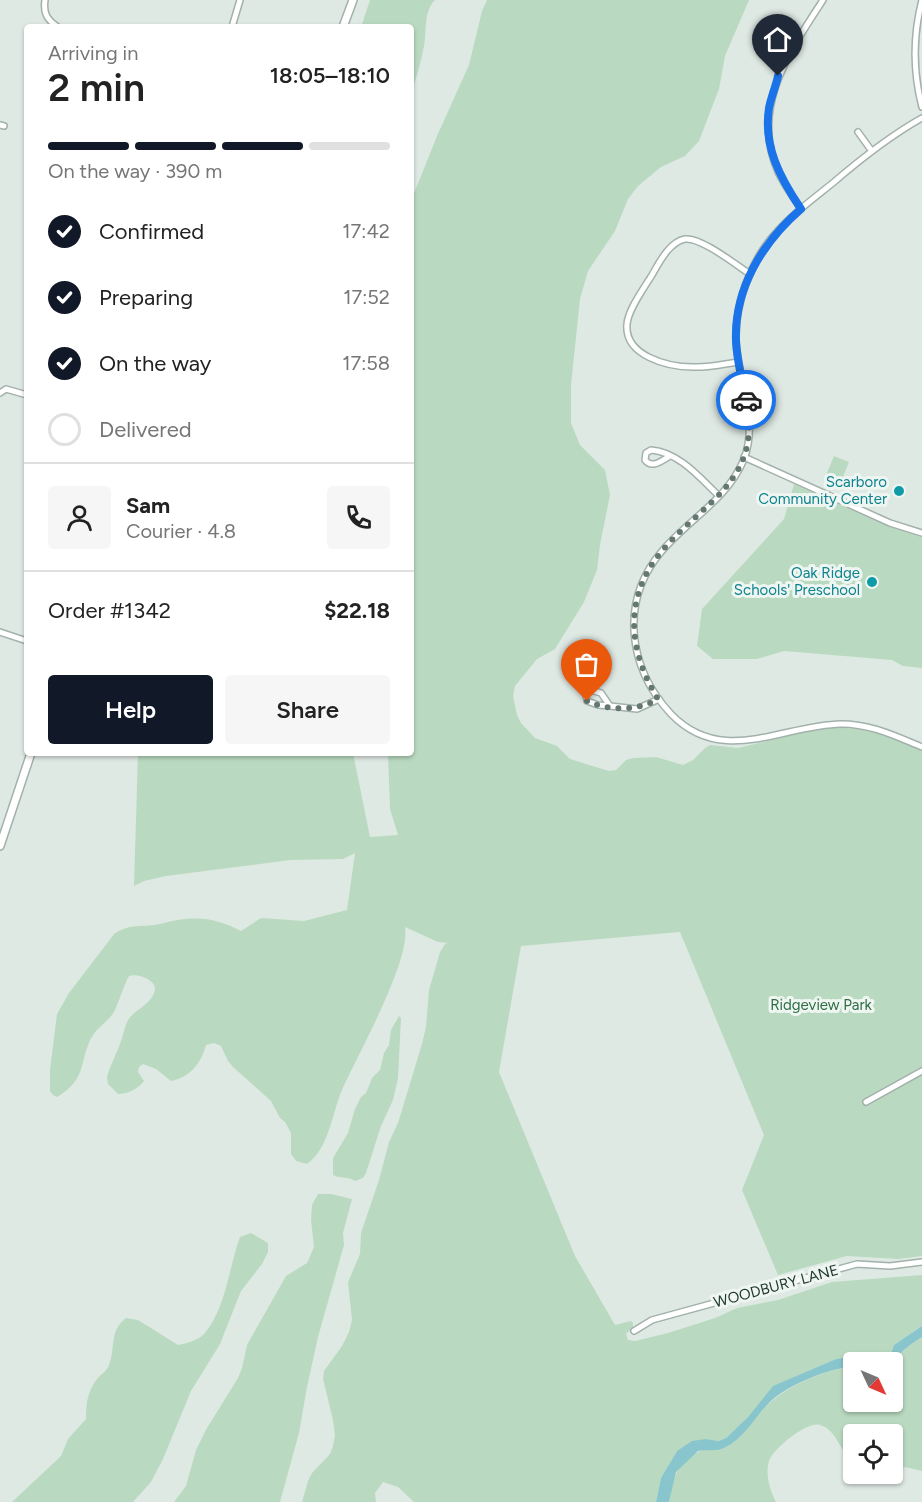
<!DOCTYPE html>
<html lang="en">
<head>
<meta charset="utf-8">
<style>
	body { margin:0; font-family:Figtree,sans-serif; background:#f6f6f6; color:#222; height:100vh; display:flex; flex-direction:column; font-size:22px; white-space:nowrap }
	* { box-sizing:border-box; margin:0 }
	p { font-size:20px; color:#767676 }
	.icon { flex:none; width:33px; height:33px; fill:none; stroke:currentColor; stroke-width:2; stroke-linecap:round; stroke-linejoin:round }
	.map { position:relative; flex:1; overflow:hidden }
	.sheet { position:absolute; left:24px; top:24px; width:390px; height:732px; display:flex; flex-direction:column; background:#fff; border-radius:6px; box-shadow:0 2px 4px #0004 }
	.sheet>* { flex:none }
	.needle { width:39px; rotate:134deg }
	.fabs { position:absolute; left:843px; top:1352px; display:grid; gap:12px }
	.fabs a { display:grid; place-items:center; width:60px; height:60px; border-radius:6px; background:#fff; box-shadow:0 2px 4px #0004; font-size:30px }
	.pin { position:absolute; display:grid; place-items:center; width:51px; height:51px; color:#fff; margin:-62px -26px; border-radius:50% 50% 50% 0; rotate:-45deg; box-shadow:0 0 6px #0007 }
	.pin .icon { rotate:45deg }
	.courier { position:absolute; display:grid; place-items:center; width:60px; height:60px; margin:-30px; border:4px solid #1a73e8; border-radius:50%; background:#fff; color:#222; box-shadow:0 2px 8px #0007 }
	.headline em { font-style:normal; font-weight:600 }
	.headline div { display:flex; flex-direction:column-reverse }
	.headline { display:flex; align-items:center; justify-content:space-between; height:102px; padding:0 24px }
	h1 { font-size:39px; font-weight:600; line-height:45px }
	.bar { display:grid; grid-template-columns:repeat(4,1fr); gap:9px 6px; align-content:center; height:72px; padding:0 24px }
	.bar i { height:8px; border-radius:4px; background:#e0e0e0 }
	.bar .on { background:#111827 }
	.bar p { grid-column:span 4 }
	.line { display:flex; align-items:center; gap:15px; padding:0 24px; border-top:2px solid #e0e0e0 }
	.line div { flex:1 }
	.round { display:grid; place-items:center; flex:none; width:63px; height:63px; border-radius:6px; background:#f6f6f6 }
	ol { padding:0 24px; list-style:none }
	li { display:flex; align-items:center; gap:18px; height:66px }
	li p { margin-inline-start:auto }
	li .icon { padding:6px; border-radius:50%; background:#111827; color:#fff; stroke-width:4 }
	li:last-child { color:#767676 }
	li i { width:33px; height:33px; border:3px solid #e0e0e0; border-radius:50% }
	.action { display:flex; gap:12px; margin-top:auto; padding:12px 24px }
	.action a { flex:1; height:69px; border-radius:6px; background:#111827; color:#fff; font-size:24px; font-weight:600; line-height:69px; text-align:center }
	.action a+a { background:#f6f6f6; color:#222 }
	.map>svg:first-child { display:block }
</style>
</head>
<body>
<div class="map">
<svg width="922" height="1502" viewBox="0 0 922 1502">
	<rect width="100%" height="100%" fill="#dfe9e4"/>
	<g fill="#b9dac0">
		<path d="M370,0H435C423,12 427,31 424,46C421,63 416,78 411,94V27H361Z"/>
		<path d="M487,0H749L725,56L719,89L699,141L685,156L661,167L638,186L628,199L615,231L588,271L580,299L571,385V423L580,445L605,470L610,495L600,545L597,570L584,602L555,649L537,659L515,686L513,696L517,715L521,723L535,738L557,746L570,759L609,771L616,770L626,760L633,758L656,757L683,765L693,760L705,748L710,745L738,748L813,730L837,727L873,731L889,736L922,751V1256L898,1259L847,1256L778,1275L742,1190L764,1135L680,932L521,946L499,1072L575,1256L615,1325L631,1321L633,1323V1327L626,1334L628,1340L635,1341L668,1333L715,1318L737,1308L778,1300L832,1282L922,1275V1326L894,1345L888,1362H873L868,1357L836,1359L774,1386L748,1417L726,1438L719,1441L706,1439L677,1451L661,1478L656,1502H414L398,1487L383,1482L375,1493L376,1502H302L308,1481L312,1473L330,1454L333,1446L335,1435L333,1420L323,1379L324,1371L342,1346L349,1332L352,1320L348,1282L360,1254L361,1233L379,1180L389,1142L398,1123L422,1044L426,1027L429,990L440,952L445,944L448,943L438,942L405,927C411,961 357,1056 342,1090C332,1113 329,1149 307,1164L296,1161L291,1154V1133L285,1122L280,1118L271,1101L233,1067L228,1061L221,1046L214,1043L206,1045C201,1063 191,1077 171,1081L156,1069L143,1064L139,1067L138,1072L144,1081C139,1088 128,1094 118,1094L108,1084L107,1077C111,1063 118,1051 122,1038C124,1032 125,1025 128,1020C135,1009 149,1006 154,993C160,981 138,973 129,976C123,987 120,999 115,1010C110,1020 99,1026 93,1035C78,1060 89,1078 57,1097L53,1095L50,1091V1070L57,1014L69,993L114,934C128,924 139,927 154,925C162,924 170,921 178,920C202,916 220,920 241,931L261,918L304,921L347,910L355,853L343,859L290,860L166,876L144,881L134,886L138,753H353L370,837L398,835L390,809L388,754L411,753V201L437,136L469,65L482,11Z"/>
		<path d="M834,456L849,462L840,484L825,478Z"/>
		<path d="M794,484L878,522L922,537V668L903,666L892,660L784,651L757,659H713L697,646L702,609L784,519Z"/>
		<path d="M399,1016L401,1018L398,1078L393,1100L381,1126L366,1173L363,1178L355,1181C348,1176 340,1179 333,1175V1158L348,1133L355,1109L361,1097L366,1093L372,1078L380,1070L384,1053L389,1045L391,1030Z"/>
		<path d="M318,1194H331L352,1199L343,1233L344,1245L318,1337L307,1387L299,1433L280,1502H174L186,1486L196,1450L207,1428L238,1378L242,1368L247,1345L286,1276L307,1263L314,1247L311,1220L312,1205Z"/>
		<path d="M251,1233L268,1243V1252L262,1264L241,1291L220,1344L191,1391L163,1459L151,1482L133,1502H12L61,1456L68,1439L86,1419C86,1404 87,1392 97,1379C101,1374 107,1371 109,1365C116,1346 109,1331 126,1318L138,1320L178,1345C187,1343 197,1341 204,1334C226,1309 229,1266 240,1237Z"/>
		<path d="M922,1337V1471L905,1467L893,1469L892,1434H854L853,1462C840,1452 836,1429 820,1425C807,1421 773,1449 769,1461C765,1475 770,1490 776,1502H669C672,1489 673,1473 683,1464C691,1456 699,1449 711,1449C718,1449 722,1450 728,1446C746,1434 757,1414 773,1400C789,1386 833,1366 853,1367L854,1401H892C893,1391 895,1383 896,1373C898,1351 904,1349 922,1337Z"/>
	</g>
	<g fill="#89c5cc">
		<path d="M922,1326V1337C913,1343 902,1349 897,1359C894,1367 896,1375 893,1383L892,1362H888L894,1345Z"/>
		<path d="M859,1356L868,1357L873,1362H854L853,1367C833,1366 787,1386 772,1400C756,1415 745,1437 726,1447C718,1452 707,1449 698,1451L676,1472L669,1502H656L661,1478L677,1451L692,1441L706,1439L719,1441L726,1438L748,1417L773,1386L836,1359Z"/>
	</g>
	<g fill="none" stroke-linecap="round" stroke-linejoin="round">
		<defs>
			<g id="minor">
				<path d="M45,0C43,13 47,20 58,27"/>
				<path d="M922,0C913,35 913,72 922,107"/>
				<path d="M232,27L240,0"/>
				<path d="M922,118C890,136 862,158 834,182C813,199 791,215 774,235C750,262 735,304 736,341C738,379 759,420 744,459C728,499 689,519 662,551C619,601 628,668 671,714C722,767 782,725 841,724C871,724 895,736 922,747"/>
				<path d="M0,125L4,126"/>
				<path d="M858,132L871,150"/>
				<path d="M801,209C793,197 785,186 779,174C749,110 789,52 823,0"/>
				<path d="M738,362C724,364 708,368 693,367C668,367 624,356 627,324C628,310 644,288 652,275C659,263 669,242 685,239C701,237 736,265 750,274"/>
				<path d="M0,393L6,389L27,395"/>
				<path d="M670,456C661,461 652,469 645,460L646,453L651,450C679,452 700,478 719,496"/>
				<path d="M744,457L890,523L922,533"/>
				<path d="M0,632L27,641"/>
				<path d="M591,690L601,693L610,706L598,705L587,701L586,695Z"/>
				<path d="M610,706L637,709L659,699"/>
				<path d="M866,1102L922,1071"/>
				<path d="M634,1331L652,1320L857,1264L890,1266L922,1262"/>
			</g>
			<g id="tertiary">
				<path d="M343,27L353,0"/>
				<path d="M0,846L31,753"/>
			</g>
		</defs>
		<use href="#minor" stroke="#a2b1ab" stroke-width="8"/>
		<use href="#tertiary" stroke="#a2b1ab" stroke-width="10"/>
		<use href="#minor" stroke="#fff" stroke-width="5"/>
		<use href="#tertiary" stroke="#fff" stroke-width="7"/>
	</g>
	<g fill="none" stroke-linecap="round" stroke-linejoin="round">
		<path stroke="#647770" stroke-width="6" stroke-dasharray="0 10.8" d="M587,701C608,711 638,711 658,699C628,651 623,597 662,551C705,500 763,480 746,400"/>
		<path stroke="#1a73e8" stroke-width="8" d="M746,400C742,380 737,361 736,341C734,288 763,242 801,209C780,178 763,146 769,108C771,97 776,86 778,76"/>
	</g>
	<g fill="#0f9aa8" stroke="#eff6f2" stroke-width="2">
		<circle cx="899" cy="491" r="6"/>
		<circle cx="872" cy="582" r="6"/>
	</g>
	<g text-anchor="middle" stroke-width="6" stroke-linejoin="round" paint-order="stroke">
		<g font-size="15" fill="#0d838f" stroke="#eff6f2" text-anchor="end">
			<text x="887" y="487">Scarboro<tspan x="887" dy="17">Community Center</tspan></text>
			<text x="860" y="578">Oak Ridge<tspan x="860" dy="17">Schools' Preschool</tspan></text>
		</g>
		<g font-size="15" fill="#2e6d44" stroke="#eff6f2">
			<text x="821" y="1010">Ridgeview Park</text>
		</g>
		<g font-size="15" fill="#213931" stroke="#eff6f2">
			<text transform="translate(776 1286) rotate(-15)" y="5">WOODBURY LANE</text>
		</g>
	</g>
</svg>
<div class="fabs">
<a><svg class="needle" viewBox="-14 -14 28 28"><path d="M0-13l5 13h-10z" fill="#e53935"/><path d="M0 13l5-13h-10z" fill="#767676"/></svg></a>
<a><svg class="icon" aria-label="locate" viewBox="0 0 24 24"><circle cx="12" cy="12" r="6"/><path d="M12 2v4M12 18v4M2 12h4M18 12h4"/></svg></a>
</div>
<div class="pin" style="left:587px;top:701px;background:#ea580c"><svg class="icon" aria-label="bag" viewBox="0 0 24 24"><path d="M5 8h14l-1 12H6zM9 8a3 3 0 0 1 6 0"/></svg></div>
<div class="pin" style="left:778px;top:76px;background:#1f2937"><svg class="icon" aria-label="home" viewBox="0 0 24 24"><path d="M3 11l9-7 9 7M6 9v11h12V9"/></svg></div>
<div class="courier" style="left:746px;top:400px"><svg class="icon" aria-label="car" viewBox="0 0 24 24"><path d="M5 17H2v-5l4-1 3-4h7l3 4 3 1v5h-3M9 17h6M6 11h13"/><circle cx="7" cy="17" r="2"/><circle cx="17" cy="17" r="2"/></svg></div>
<section class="sheet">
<div class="headline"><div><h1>2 min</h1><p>Arriving in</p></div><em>18:05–18:10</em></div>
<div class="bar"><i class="on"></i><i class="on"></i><i class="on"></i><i></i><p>On the way · 390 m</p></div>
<ol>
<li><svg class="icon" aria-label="check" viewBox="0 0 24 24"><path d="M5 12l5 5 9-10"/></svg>Confirmed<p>17:42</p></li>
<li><svg class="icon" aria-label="check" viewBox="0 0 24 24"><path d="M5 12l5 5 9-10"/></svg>Preparing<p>17:52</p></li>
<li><svg class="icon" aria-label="check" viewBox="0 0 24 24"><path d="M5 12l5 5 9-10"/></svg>On the way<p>17:58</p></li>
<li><i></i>Delivered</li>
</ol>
<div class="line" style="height:108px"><a class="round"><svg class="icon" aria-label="person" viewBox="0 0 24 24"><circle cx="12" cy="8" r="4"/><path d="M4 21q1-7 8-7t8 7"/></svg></a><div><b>Sam</b><p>Courier · 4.8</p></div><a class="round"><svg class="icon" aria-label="phone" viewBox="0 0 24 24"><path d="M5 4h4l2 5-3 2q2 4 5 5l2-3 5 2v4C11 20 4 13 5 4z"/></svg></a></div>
<div class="line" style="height:78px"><div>Order #1342</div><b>$22.18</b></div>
<div class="action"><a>Help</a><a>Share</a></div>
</section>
</div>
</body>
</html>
